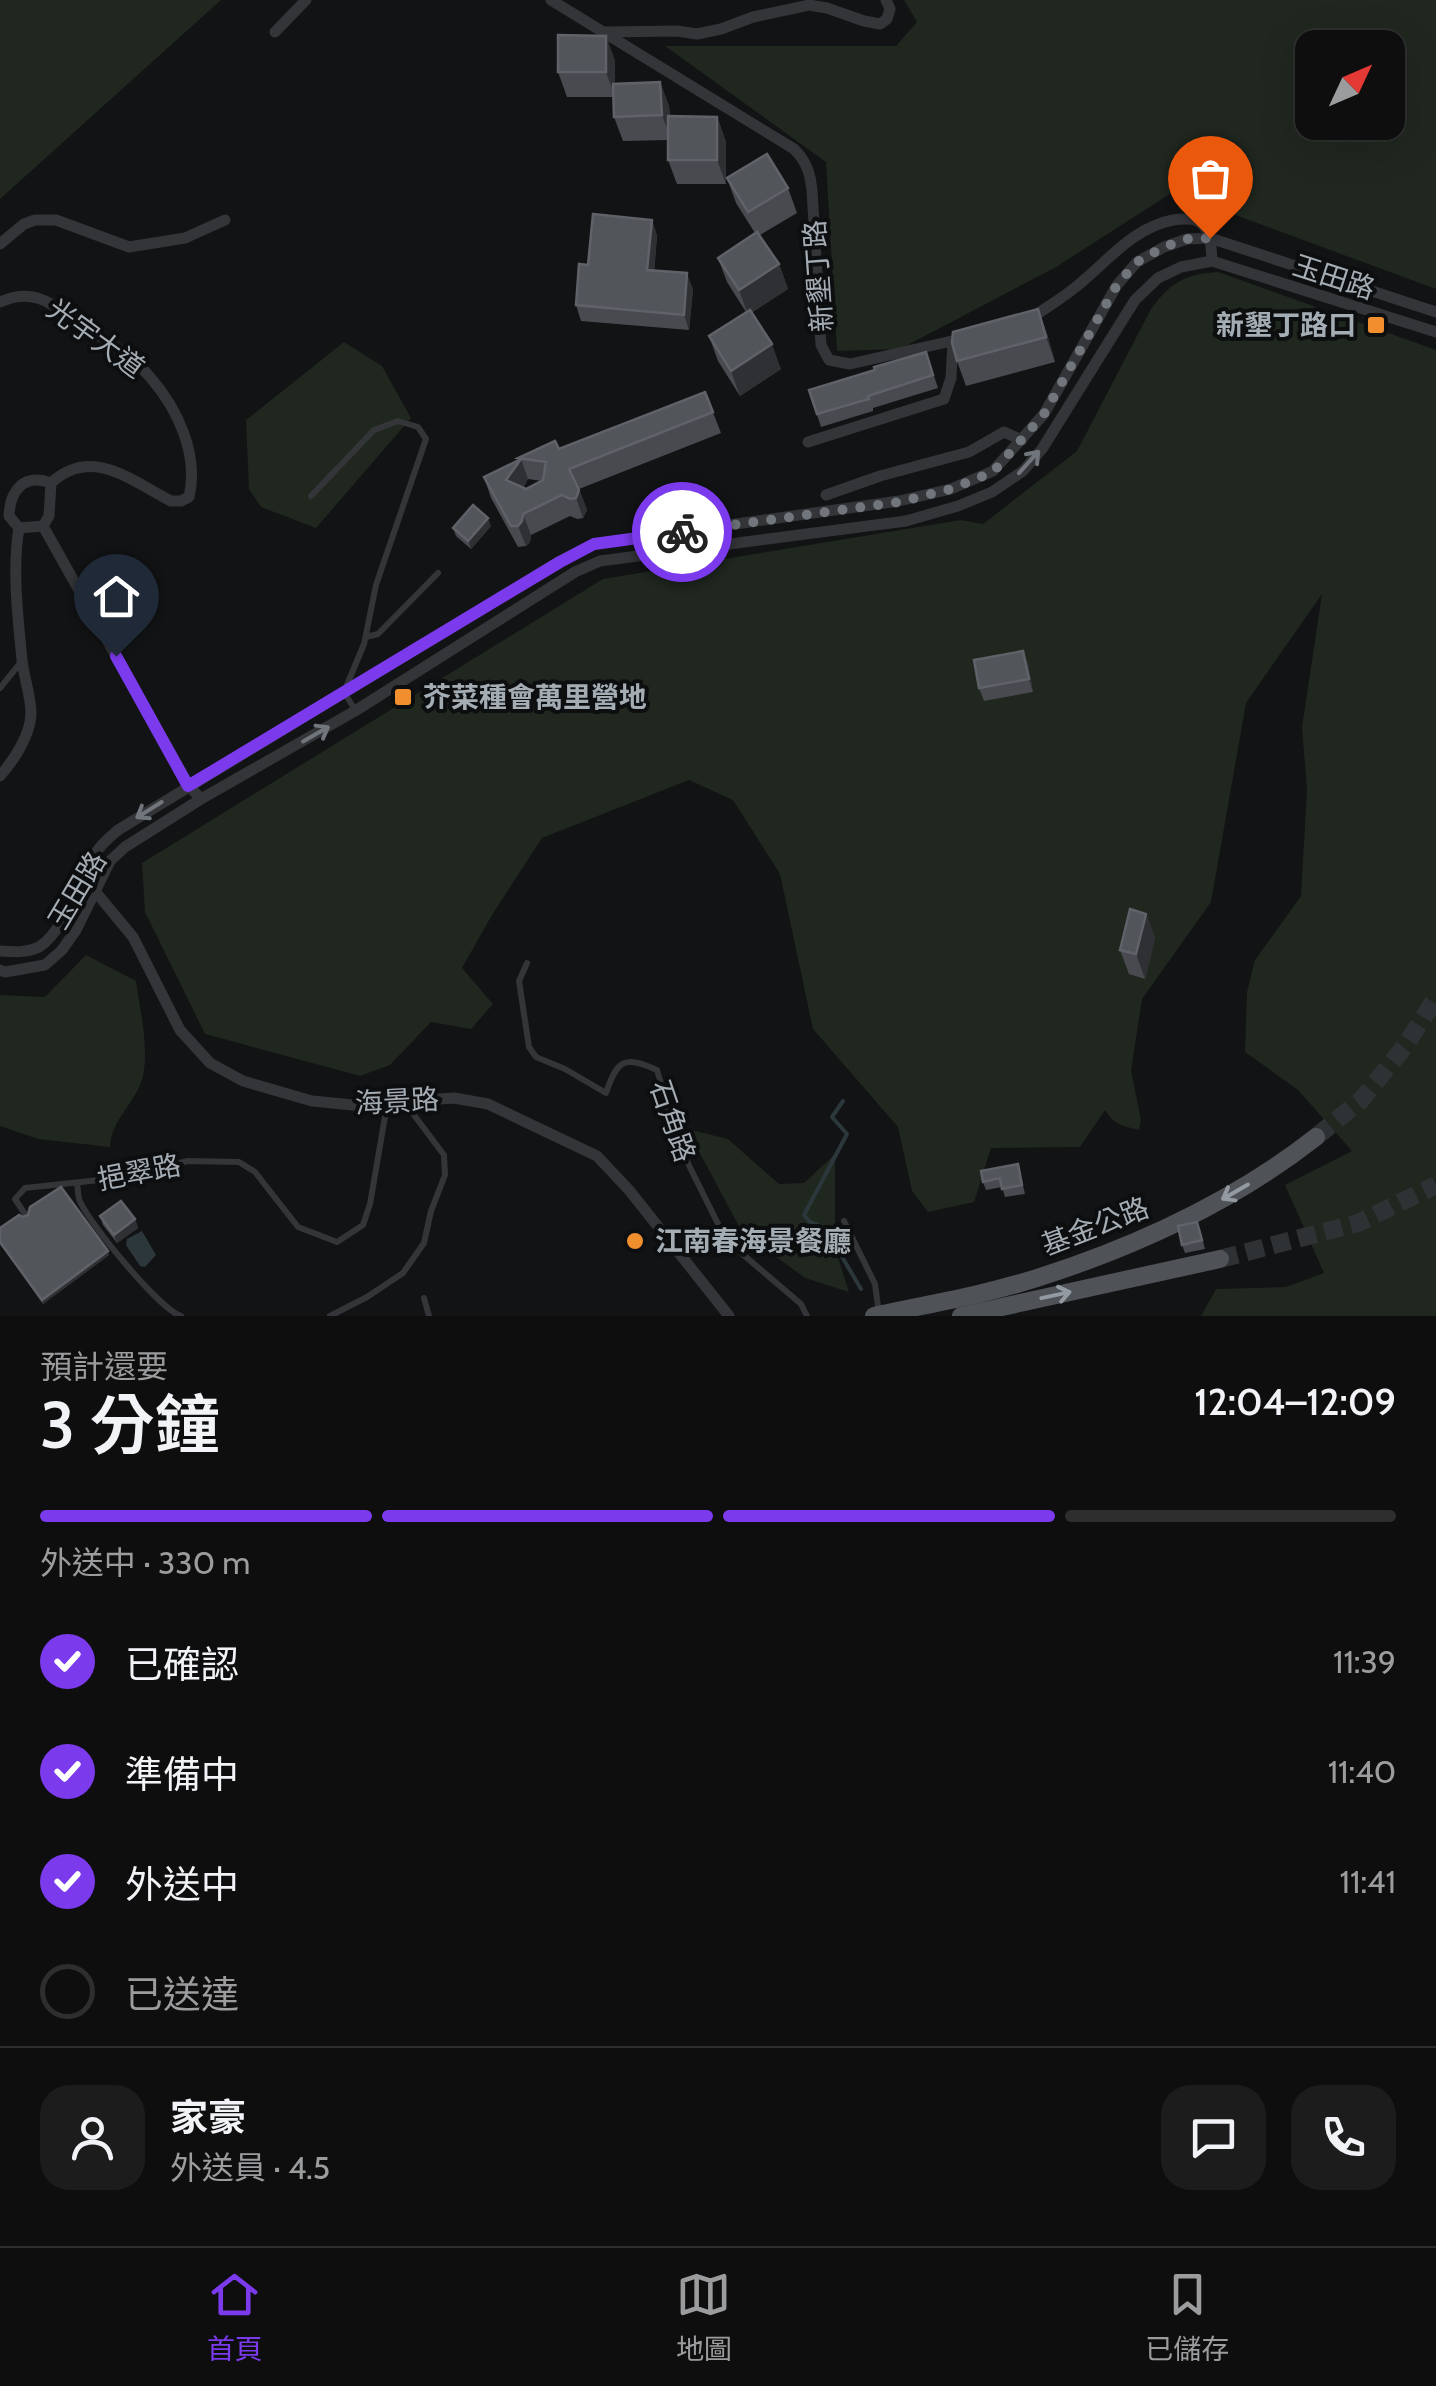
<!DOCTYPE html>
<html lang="zh-TW">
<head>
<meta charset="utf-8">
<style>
	body { margin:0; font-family:Cabin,"Noto Sans TC",sans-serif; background:#1c1c1d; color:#f1f3f6; height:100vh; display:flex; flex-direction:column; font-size:38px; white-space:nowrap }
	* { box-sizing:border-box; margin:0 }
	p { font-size:32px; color:#9b9c9e }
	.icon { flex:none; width:55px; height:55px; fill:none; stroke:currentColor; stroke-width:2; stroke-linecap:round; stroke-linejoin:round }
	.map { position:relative; height:1316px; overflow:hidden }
	.sheet { display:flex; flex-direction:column; background:#0e0e0f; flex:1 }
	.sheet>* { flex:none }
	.needle { width:65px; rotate:46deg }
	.buttons { position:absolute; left:1295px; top:30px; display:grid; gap:20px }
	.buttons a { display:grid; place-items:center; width:110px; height:110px; border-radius:20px; background:#0e0e0f; box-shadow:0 10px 40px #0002,0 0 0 2px #2e2e2f; font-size:50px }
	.pin { position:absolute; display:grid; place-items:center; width:85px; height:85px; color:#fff; margin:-102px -42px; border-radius:50% 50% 50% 0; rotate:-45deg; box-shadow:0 0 10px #0007 }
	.pin .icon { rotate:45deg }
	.courier { position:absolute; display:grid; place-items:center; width:100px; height:100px; margin:-50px; border:8px solid #7c3aed; border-radius:50%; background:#fff; color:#222; box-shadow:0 2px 12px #0007 }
	.headline em { font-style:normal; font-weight:600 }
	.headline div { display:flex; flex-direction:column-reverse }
	.headline { display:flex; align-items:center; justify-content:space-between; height:170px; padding:0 40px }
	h1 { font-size:65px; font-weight:600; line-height:75px }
	.bar { display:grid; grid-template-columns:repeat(4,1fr); gap:15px 10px; align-content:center; height:120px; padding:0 40px }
	.bar i { height:12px; border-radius:8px; background:#2e2e2f }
	.bar .active { background:#7c3aed }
	.bar p { grid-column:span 4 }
	.line { display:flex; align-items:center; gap:25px; padding:0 40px; border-top:2px solid #2e2e2f }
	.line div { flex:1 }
	.round { display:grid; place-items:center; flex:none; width:105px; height:105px; border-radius:30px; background:#1c1c1d }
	ol { padding:0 40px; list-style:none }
	li { display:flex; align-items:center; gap:30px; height:110px }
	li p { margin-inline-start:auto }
	li .icon { padding:10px; border-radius:50%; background:#7c3aed; color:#fff; stroke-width:4 }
	li:last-child { color:#9b9c9e }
	li i { width:55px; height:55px; border:5px solid #2e2e2f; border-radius:50% }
	.tab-bar { display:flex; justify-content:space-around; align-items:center; height:140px; border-top:2px solid #2e2e2f; background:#0e0e0f; font-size:28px; color:#9b9c9e }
	.tab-bar a { display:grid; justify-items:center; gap:5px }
	.tab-bar .active { color:#7c3aed }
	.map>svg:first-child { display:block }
</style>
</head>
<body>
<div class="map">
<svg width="1436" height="1316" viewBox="0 0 1436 1316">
	<rect width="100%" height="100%" fill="#121314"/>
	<g fill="#1f271f" fill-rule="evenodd">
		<path d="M0,0H221L0,199Z"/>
		<path d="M904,0H1436V289L1173,192L1056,267L900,349L837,351L826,162L665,46H896L917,22ZM1312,48H1388V122H1312Z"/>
		<path d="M1218,272L1436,350V1316H1201L1216,1289L1286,1287L1324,1273L1285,1185L1352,1151L1298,1090L1245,1052L1247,992L1255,960L1301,896L1307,790L1302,727L1322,594L1246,703L1211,902L1142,999L1131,1071L1141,1120L1139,1130C1123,1126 1114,1125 1105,1110L1080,1147L991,1148L974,1202L928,1212L912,1191L898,1127L813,1029L780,874L733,800L689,780L542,838L492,915L462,968L493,1004L471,1029L431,1022L390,1065L360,1076L205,1034L145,912L142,863L603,579L961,520L983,524L1077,451L1151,309C1171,282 1185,274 1218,272Z"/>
		<path d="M344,342L382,366L411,418L316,528L261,507L249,489L246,420Z"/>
		<path d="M86,955L136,981C140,1010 149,1046 143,1076C137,1102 111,1119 110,1147L38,1139L0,1126V995L45,997Z"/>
		<path d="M687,1129L728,1139L779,1184L804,1183L835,1154V1248L849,1292L805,1278L742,1232Z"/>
	</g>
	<path fill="#2c373c" d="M142,1231L156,1255L145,1267L140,1266L126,1245L127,1239Z"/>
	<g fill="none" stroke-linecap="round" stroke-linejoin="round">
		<path stroke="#2c373c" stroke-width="4" d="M843,1101L832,1117L847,1134L804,1215L809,1221L825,1228L861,1289"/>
		<g stroke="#2f3234" stroke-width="18" stroke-dasharray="18 9" stroke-linecap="butt">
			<path d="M1316,1137L1361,1100L1405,1046L1436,998"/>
			<path d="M1220,1259L1358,1223L1436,1185"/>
		</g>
		<g stroke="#333539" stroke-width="6">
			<path d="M311,496L374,430L398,421L418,427L426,439L376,585L364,644L344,692L355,710"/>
			<path d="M366,637L378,634L438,573"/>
			<path d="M0,688L21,662"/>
			<path d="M527,963L519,981L529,1047L536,1057L565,1069L606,1093C617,1060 624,1055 657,1070L665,1097V1117L726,1240L801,1304L807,1316"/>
			<path d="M77,1184C78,1189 78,1194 79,1199C87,1221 160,1310 181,1316"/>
			<path d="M25,1214L15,1199L25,1188L118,1178L188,1161L239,1162L255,1172L298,1227L337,1242L363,1225L370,1204L387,1105"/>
			<path d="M844,1221L875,1284L879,1314"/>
			<path d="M424,1298L429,1316"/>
			<path d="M330,1316L367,1297L403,1273L424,1243L431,1211L445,1175L444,1155L405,1103"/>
		</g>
		<g stroke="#333539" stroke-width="11">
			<path d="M551,0L794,149C806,161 810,172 812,190L821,345L829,360L850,364L965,338"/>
			<path d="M275,32L306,0"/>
			<path d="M603,32L677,31L697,34L721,29L753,17L809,5L827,8L864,21L880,24L887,19L890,9L886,0"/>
			<path d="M0,244L24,224L35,220H56L129,247L185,238L225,220"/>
			<path d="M0,302C36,286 54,306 83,325C106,340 132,356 150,377C178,409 199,455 189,497L181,501H171C130,480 92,446 51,483L49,516L43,526L189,786L201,799"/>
			<path d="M1026,319L1033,317C1050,305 1069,294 1084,280C1112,256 1136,227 1173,220C1187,218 1199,217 1207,231C1212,239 1211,252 1212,261"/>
			<path d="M808,442L944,399L951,378L953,341"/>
			<path d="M826,495L880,476L969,452L1004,432L1022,440"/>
			<path d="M19,528L9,516C10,490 24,473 51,483"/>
			<path d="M0,776C14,760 30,736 31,714C31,696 24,678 22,660C18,619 12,568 19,528L43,526"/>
			<path d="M94,890L133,937L180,1030L210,1063L243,1081L312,1101L353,1105L454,1098L488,1104L597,1156L629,1190L729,1316"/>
			<path d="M0,951C13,952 27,953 39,947C64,932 81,878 96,853C101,844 110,837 118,830L560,561L594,544L899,501L951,489L993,471L1044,414L1117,285L1137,262L1164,247L1187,239L1210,238L1436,312"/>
			<path d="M0,970L5,972L45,965L62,950L76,930L110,861L125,847L201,799L355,711L575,572L600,561L906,521L958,506L992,492L1023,471L1042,449L1135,300L1158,278L1181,267L1212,261L1436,332"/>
		</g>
		<g stroke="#4f5358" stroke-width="18">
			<path d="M874,1316C928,1304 984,1295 1037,1278C1137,1246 1233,1202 1316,1137"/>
			<path d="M961,1316L1220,1259"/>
		</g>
	</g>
	<g fill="#484a4f" fill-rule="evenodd">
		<path d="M615,60V83L660,82L669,106L670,116L717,117L726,142V184H677L668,160V140L623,141L614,117L613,97H567L558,72Z"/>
		<path d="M727,178L788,188L797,213L760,235L779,264L788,289L751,313L781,369L740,396L718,361L709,336L746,312L727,282L718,258L755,233L736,203Z"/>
		<path d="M652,220L657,236L654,271L693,289L689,330L581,321L576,305L588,265Z"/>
		<path d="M1038,309L1047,334L1055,362L966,386L957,361Z"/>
		<path d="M926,352L938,388L873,408V411L821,427L809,390L875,370Z"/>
		<path d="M705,392L721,433L579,489L587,510L583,518L577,519L570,516L531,535L530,542L526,546L518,547L491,498L484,477L518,460V458L559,449ZM528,479L542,481L526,489L523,488Z"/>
		<path d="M491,526L471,549L456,536L453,528Z"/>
		<path d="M1028,663L1033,692L984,701L979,688Z"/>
		<path d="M1146,914L1155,938L1145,979L1129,974L1120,950Z"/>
		<path d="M1018,1164L1025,1194L1005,1197L1002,1187L986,1190L983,1182Z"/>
		<path d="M100,1216L135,1219L138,1228L117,1243L103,1225Z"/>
		<path d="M0,1228L109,1255L43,1304L0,1244Z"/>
		<path d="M1200,1230L1205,1249L1185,1253L1182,1245Z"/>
	</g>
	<g fill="#2e3033">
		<path d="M606,36L615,60V97L606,72Z"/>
		<path d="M660,82L669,106L671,139L662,115Z"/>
		<path d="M717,117L726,142V184L717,160Z"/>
		<path d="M652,220L657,236L653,286L647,270Z"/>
		<path d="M779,264L788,289L748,315L739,290Z"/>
		<path d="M687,273L693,289L689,330L684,315Z"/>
		<path d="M1038,309L1047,334L1055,362L1046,337Z"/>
		<path d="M772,344L781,369L740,396L731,371Z"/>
		<path d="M521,459L528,479L514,501L506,480Z"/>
		<path d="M579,490L587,510L583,518L576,498Z"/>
		<path d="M523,514L531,535L530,542L526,546L518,526Z"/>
		<path d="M488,518L491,526L471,549L468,541Z"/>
		<path d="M1023,651L1028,663L1033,692L1029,679Z"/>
		<path d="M1146,914L1155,938L1145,979L1136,954Z"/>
		<path d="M135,1219L138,1228L117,1243L114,1235Z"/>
		<path d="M108,1251L109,1255L43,1304L42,1300Z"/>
	</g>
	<g fill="#52555a" stroke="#5f6268" stroke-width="2.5">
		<path d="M558,35L606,36V72H558Z"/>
		<path d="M660,82L662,115L614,117L613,84Z"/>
		<path d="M668,116L717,117V160H668Z"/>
		<path d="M767,154L788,188L748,212L727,178Z"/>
		<path d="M593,214L652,220L647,270L687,273L684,315L576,305L579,264L588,265Z"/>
		<path d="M757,232L779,264L739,290L718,258Z"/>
		<path d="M1038,309L1046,337L957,361L952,343L953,332Z"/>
		<path d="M750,310L772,344L731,371L709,336Z"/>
		<path d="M926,352L933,375L868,396L869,399L817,414L809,390L875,370L874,367Z"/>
		<path d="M705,392L713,412L569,469L579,490L576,498L570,499L562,495L523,514L522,521L518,526H511L484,477L521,459L506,480L526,489L543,480L546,462L518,458L555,441L559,449Z"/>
		<path d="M473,505L488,518L468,541L453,528Z"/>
		<path d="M1023,651L1029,679L979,688L974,660Z"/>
		<path d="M1130,909L1146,914L1136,954L1120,950Z"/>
		<path d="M1018,1164L1022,1185L1002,1189L1000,1178L983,1182L981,1171Z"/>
		<path d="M61,1187L108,1251L42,1300L0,1242V1228L19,1215L23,1217L28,1215L30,1207Z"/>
		<path d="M121,1201L135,1219L114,1235L100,1216Z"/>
		<path d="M1197,1222L1202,1240L1182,1245L1178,1226Z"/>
	</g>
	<defs><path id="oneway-shaft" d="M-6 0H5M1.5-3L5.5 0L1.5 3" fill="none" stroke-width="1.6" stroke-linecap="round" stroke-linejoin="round" transform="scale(2.5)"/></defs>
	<g stroke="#71767d">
		<use href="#oneway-shaft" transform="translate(1029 462) rotate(-48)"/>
		<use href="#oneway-shaft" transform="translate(316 734) rotate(-30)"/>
		<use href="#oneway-shaft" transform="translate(149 810) rotate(148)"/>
	</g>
	<g stroke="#939aa2">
		<use href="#oneway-shaft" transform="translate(1235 1192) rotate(150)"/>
		<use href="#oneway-shaft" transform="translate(1056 1295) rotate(-12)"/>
	</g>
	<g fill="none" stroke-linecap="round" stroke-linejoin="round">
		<path stroke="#71767c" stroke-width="10" stroke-dasharray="0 18" d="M682,532L899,502L951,489L993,472L1044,414L1117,285L1137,262L1164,247L1187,239L1210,238"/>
		<path stroke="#7c3aed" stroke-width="12" d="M116,656L188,786L560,562L594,544L682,532"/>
	</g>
	<g fill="#f18f2e" stroke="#0d0e0f" stroke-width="4">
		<rect x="1366" y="315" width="20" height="20" rx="5"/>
		<rect x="393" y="687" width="20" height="20" rx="5"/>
		<circle cx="635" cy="1241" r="10"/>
	</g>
	<g text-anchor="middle" stroke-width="8" stroke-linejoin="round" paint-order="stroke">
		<g font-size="28" fill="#a4acb4" stroke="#0d0e0f">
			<text transform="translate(818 276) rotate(-94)" y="10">新墾丁路</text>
			<text transform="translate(1334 277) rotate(18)" y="10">玉田路</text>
			<text transform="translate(96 338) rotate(36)" y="10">光宇大道</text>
			<text transform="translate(77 890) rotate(-59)" y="10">玉田路</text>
			<text transform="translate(397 1101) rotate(-3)" y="10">海景路</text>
			<text transform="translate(673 1121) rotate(71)" y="10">石角路</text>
			<text transform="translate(139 1172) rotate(-11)" y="10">挹翠路</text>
			<text transform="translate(1095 1226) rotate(-21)" y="10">基金公路</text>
		</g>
		<g font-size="28" font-weight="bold" fill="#a4acb4" stroke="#0d0e0f" text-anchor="start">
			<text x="1356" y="335" text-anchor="end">新墾丁路口</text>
			<text x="423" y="707">芥菜種會萬里營地</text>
			<text x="655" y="1251">江南春海景餐廳</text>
		</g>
	</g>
</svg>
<div class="buttons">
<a><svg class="needle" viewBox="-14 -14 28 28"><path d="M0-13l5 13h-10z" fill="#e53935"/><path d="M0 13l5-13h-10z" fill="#9b9c9e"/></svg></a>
</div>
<div class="pin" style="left:1210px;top:238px;background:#ea580c"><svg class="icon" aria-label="bag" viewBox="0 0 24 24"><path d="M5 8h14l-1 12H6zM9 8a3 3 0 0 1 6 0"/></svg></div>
<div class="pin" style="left:116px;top:656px;background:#1f2937"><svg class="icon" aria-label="home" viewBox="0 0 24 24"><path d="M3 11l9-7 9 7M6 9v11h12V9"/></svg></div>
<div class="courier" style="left:682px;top:532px"><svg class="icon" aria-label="bike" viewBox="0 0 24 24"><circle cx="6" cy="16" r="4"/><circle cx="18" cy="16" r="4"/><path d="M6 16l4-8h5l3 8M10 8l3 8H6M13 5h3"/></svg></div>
</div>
<section class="sheet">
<div class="headline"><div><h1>3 分鐘</h1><p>預計還要</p></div><em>12:04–12:09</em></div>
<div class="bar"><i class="active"></i><i class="active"></i><i class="active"></i><i></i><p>外送中 · 330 m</p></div>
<ol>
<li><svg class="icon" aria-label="check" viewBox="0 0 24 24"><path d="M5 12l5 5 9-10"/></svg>已確認<p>11:39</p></li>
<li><svg class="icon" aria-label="check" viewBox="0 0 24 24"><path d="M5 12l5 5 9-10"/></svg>準備中<p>11:40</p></li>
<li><svg class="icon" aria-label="check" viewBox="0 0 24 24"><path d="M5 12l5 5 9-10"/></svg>外送中<p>11:41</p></li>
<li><i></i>已送達</li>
</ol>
<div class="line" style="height:180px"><a class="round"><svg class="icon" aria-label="person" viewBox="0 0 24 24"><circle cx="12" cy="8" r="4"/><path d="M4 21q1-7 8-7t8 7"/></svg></a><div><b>家豪</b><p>外送員 · 4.5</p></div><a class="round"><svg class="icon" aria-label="chat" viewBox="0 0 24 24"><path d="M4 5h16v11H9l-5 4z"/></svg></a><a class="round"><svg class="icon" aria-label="phone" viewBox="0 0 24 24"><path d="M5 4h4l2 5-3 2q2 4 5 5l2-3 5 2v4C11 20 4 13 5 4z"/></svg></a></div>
</section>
<nav class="tab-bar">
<a class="active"><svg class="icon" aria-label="home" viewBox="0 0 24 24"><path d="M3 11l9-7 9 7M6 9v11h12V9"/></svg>首頁</a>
<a><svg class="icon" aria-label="map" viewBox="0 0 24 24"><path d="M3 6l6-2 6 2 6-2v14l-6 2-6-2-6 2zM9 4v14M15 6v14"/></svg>地圖</a>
<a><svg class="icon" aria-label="saved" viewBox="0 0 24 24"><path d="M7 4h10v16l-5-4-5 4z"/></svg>已儲存</a>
</nav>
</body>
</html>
